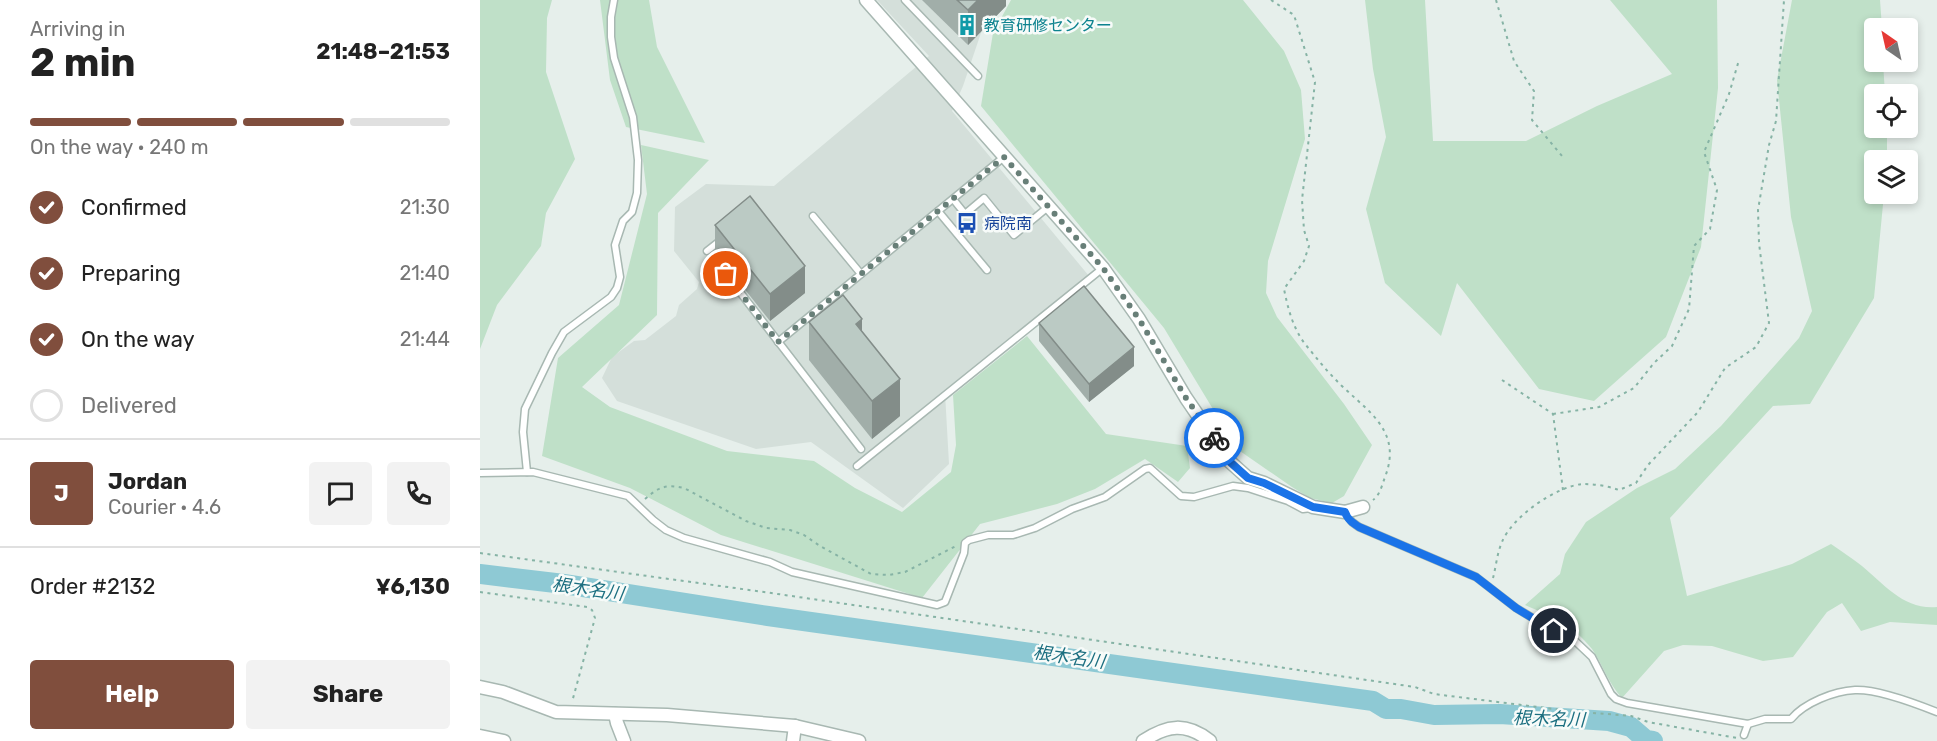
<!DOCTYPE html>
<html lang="en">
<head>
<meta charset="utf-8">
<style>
	body { margin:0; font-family:Rubik,"Noto Sans JP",sans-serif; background:#f2f2f2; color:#222; height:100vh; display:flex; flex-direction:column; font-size:22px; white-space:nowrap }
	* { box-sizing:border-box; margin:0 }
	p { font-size:20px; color:#767676 }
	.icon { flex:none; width:33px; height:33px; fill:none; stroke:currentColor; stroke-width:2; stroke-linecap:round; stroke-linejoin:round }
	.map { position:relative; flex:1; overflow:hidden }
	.details { display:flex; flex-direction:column; background:#fff; width:480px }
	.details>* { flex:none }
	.needle { width:39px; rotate:326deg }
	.tools { position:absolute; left:1384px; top:18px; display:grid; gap:12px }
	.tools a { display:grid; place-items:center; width:54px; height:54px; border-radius:6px; background:#fff; box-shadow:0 3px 9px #0003; font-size:30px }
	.pin { position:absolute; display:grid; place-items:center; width:51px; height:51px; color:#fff; margin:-26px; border:3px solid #fff; border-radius:50%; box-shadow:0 2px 6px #0007 }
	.courier { position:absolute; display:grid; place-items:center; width:60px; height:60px; margin:-30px; border:4px solid #1a73e8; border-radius:50%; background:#fff; color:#222; box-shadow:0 2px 8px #0007 }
	.headline em { font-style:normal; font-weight:700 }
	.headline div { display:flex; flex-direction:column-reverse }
	.headline { display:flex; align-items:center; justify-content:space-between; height:102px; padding:0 30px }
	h1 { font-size:39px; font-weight:700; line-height:45px }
	.bar { display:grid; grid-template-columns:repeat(4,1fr); gap:9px 6px; align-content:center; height:72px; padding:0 30px }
	.bar i { height:8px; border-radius:4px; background:#e0e0e0 }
	.bar .on { background:#804e3d }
	.bar p { grid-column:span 4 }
	.line { display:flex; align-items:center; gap:15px; padding:0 30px; border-top:2px solid #e0e0e0 }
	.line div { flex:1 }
	.round { display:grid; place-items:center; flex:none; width:63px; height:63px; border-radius:6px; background:#f2f2f2 }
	ol { padding:0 30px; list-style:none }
	li { display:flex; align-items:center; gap:18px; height:66px }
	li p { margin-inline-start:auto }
	li .icon { padding:6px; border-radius:50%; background:#804e3d; color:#fff; stroke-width:4 }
	li:last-child { color:#767676 }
	li i { width:33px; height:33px; border:3px solid #e0e0e0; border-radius:50% }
	.action { display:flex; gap:12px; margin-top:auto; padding:12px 30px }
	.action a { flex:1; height:69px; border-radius:6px; background:#804e3d; color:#fff; font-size:24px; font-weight:700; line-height:69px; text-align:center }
	.action a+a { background:#f2f2f2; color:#222 }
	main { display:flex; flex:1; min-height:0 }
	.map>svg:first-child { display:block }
</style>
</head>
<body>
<main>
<section class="details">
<div class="headline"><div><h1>2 min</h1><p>Arriving in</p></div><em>21:48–21:53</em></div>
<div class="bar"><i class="on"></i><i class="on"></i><i class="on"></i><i></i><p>On the way · 240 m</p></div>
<ol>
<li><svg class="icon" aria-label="check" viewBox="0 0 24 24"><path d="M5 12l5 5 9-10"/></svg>Confirmed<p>21:30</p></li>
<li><svg class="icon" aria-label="check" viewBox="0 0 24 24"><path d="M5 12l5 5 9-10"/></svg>Preparing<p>21:40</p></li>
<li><svg class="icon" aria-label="check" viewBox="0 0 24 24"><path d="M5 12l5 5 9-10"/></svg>On the way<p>21:44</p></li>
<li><i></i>Delivered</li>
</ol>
<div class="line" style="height:108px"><b class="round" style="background:#804e3d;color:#fff">J</b><div><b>Jordan</b><p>Courier · 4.6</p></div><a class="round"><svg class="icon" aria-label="chat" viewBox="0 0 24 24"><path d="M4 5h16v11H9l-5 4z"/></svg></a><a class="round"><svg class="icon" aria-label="phone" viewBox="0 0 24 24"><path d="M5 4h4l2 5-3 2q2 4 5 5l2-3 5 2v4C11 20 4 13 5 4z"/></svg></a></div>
<div class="line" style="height:78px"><div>Order #2132</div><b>¥6,130</b></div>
<div class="action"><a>Help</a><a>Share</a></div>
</section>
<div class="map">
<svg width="1457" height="741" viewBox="0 0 1457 741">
	<rect width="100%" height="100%" fill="#e6efeb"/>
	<path fill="#d4dfda" d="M397,0H521L504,24L483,86L472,111L609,276L465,393L469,464L423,508L331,442L276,449L137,401L122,378L132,357L154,341L165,340L196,316L199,305L217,289L219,282L194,251L195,207L226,184L294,186L449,56Z"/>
	<g fill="#bfe0c8">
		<path d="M0,0H72L67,18L66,72L95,159L66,213L61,246L17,305L0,349Z"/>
		<path d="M120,0H169L177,47L225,143L146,127L130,80Z"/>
		<path d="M531,0H763L804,51L821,90L825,139L788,261L786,293L797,317L864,404L892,445L864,496L852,503L830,498L812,487L757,449L684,328L501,106L513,33Z"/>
		<path d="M885,0H945L953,141H1046L1117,106L1192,74L1130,0H1237L1238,88L1221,247L1186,337L1114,401L1059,389L977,283L961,336L905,283L886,209L906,137L893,69Z"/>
		<path d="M1312,0H1400L1402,28H1395V62H1403L1405,94H1395V128H1407V160H1395V194H1404L1394,298L1330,404L1293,406L1190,518L1207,596L1312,564L1351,544C1361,551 1372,558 1382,566C1405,585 1424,610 1457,607V625L1410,622L1381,631L1362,603L1347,612L1313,657L1283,661L1232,646L1203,645L1184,651L1142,698C1128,683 1123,665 1112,649C1093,625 1072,617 1045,605L1080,574L1085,554L1106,522L1157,488L1195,469L1241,426L1319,338L1332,311L1311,217L1297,80Z"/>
		<path d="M161,145L229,160L178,213L177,315L102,387L130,407L247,451L334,461L375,488L422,512L471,472L476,445L473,395L547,336L626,434L707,446L710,468L698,482L665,459L615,489L577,504L500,524L442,598L241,535L150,488L62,456L78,358L139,305L167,194Z"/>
	</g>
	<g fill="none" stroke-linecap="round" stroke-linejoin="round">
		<path stroke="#8ec9d4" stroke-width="20" d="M0,574L84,584L288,616L893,701L906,709H921L954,715L1020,714L1129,721L1151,727L1166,740L1173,741"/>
		<defs>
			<g id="service">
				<path d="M425,0L498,76"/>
				<path d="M473,199L485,214L504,198L534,235L568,207"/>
				<path d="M458,211L507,270"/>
				<path d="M333,216L381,274"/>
				<path d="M227,251L241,240"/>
				<path d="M246,274L381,449"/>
				<path d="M298,342L524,157"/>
				<path d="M377,466L623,268"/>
				<path d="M47,472L43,432L45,409L72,353L84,332L131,297L137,288L140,277L135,245L143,221L152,212L157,193L158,160L153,117L134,58L131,37V17L134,0"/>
				<path d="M0,473L53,472L148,496L173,520L186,530L204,538L290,562L312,572L457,605L465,602L484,553L485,543L489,540L508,535H533L555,528L592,509L625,497L665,469L670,468L701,496L714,497L753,486L768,488L808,501L823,509L831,508"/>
				<path d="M865,512L872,522L879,527L996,577L1036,608L1074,631L1094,640L1112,657L1131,694L1136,699L1147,703L1268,724L1285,719H1311C1324,703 1354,691 1375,690C1396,689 1437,704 1457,712"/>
				<path d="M1264,735L1268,724"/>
			</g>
			<g id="minor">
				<path d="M386,0L623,268L659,319L706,398L749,461L768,478L784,483L833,507L865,512L883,507"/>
				<path d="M0,687L23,692L76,712L187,715L315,726L379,741"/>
				<path d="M135,714L137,723L144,741"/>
				<path d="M0,736L24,741"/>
				<path d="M313,741L315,726"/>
				<path d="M663,741C687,725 706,722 730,741"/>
			</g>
		</defs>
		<use href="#service" stroke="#a8b8b2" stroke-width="9"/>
		<use href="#minor" stroke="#a8b8b2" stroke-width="15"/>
		<g stroke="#86b3a5" stroke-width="2" stroke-dasharray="3 4.5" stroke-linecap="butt">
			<path d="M791,0L814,15L835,82L822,200L824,230L829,246L824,261L804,289C808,309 813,328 825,344C835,356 845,369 855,379C883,409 924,428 905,477C902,485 900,495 893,500"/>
			<path d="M1016,0L1034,61L1054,91L1052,120L1082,156"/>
			<path d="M1022,380L1073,414L1083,490"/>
			<path d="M1073,414L1119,407L1154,388L1174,363L1192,346L1209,309L1214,246L1230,229L1237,190L1224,152L1249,94L1259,60"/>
			<path d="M165,499C179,487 185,484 204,488L266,521L286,528L310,530L324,535L340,546L391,574L409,575L425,572L478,545"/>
			<path d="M0,553L284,592L935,687L954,694L1090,711L1151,716L1168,722L1257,738"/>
			<path d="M1013,578C1016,567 1017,553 1022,542C1032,517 1076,486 1103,484C1115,484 1128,486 1139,490L1156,483L1168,465L1218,412L1245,368L1276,347L1289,323L1279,243L1278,210L1289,145L1296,121L1304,0"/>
			<path d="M0,592L107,607L112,610L115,618L92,702"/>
		</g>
		<use href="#service" stroke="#fff" stroke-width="6"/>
		<use href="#minor" stroke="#fff" stroke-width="12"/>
	</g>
	<g fill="#a1aea9">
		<path d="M442,0H526V6L488,45Z"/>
		<path d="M235,225L325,293L290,321L235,252Z"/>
		<path d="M329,322L382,332L420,416L392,439L329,360Z"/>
		<path d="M559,323L654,366L609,402L559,341Z"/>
	</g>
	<g fill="#838d89">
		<path d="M498,0H526V6L488,45V10Z"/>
		<path d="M325,266V293L290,321V294Z"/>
		<path d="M382,319V357L376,324Z"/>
		<path d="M654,347V366L609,402V384Z"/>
		<path d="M420,379V416L392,439V401Z"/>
	</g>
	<g fill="#bbcac4" stroke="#838d89" stroke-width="1.5">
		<path d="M477,0H498L488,10Z"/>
		<path d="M270,196L325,266L290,294L235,225Z"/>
		<path d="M604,286L654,347L609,384L559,323Z"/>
		<path d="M363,295L382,319L376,324L420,379L392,401L329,322Z"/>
	</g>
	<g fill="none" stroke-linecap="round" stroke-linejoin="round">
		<path stroke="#687f78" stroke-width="6" stroke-dasharray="0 10.8" d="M246,274L298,342L524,157L623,268L659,319L706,398L734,438"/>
		<path stroke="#1a73e8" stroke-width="8" d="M734,438L749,461L768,478L784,483L833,507L865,512C867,519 873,523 879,527L996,577L1036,608L1074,631"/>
	</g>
	<defs>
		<symbol id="building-bare" viewBox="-9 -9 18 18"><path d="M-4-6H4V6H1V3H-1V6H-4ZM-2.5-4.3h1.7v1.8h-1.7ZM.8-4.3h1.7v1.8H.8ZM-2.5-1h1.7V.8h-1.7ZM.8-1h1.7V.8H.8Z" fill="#0f9aa8" stroke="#f7fbf9" stroke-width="2.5" paint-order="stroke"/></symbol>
		<symbol id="bus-bare" viewBox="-9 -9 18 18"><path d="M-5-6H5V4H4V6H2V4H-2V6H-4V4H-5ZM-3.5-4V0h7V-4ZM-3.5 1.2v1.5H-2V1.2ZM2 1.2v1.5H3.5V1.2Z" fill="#1a4fb4" stroke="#f7fbf9" stroke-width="2.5" paint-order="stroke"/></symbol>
	</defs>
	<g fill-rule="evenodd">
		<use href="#building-bare" x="472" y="10" width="30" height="30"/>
		<use href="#bus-bare" x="472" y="208" width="30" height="30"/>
	</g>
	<g text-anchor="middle" stroke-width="5" stroke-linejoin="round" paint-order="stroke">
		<g font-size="16" fill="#0d838f" stroke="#f7fbf9" text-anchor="start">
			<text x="504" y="31">教育研修センター</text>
		</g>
		<g font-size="16" fill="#164399" stroke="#f7fbf9" text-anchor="start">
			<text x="504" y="229">病院南</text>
		</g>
		<g font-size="18" font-style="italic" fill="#1c6f80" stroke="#f7fbf9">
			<text transform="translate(108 589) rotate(8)" y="6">根木名川</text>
			<text transform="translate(589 657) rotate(8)" y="6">根木名川</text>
			<text transform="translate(1069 719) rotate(2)" y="6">根木名川</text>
		</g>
	</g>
</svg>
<div class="tools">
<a><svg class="needle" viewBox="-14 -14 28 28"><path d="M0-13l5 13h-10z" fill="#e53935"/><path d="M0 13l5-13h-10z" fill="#767676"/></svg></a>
<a><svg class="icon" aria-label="locate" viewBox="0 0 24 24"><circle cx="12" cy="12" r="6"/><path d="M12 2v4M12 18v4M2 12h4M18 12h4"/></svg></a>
<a><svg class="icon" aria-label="layers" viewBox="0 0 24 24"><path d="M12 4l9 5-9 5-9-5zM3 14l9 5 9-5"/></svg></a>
</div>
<div class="pin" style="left:246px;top:274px;background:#ea580c"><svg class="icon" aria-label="bag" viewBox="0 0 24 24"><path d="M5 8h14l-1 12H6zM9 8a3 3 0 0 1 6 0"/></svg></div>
<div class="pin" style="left:1074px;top:631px;background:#1f2937"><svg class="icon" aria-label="home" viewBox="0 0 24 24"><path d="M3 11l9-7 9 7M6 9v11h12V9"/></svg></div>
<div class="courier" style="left:734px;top:438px"><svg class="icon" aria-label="bike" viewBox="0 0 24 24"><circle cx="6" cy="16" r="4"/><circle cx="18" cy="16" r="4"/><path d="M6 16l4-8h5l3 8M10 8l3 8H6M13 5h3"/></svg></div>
</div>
</main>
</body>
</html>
